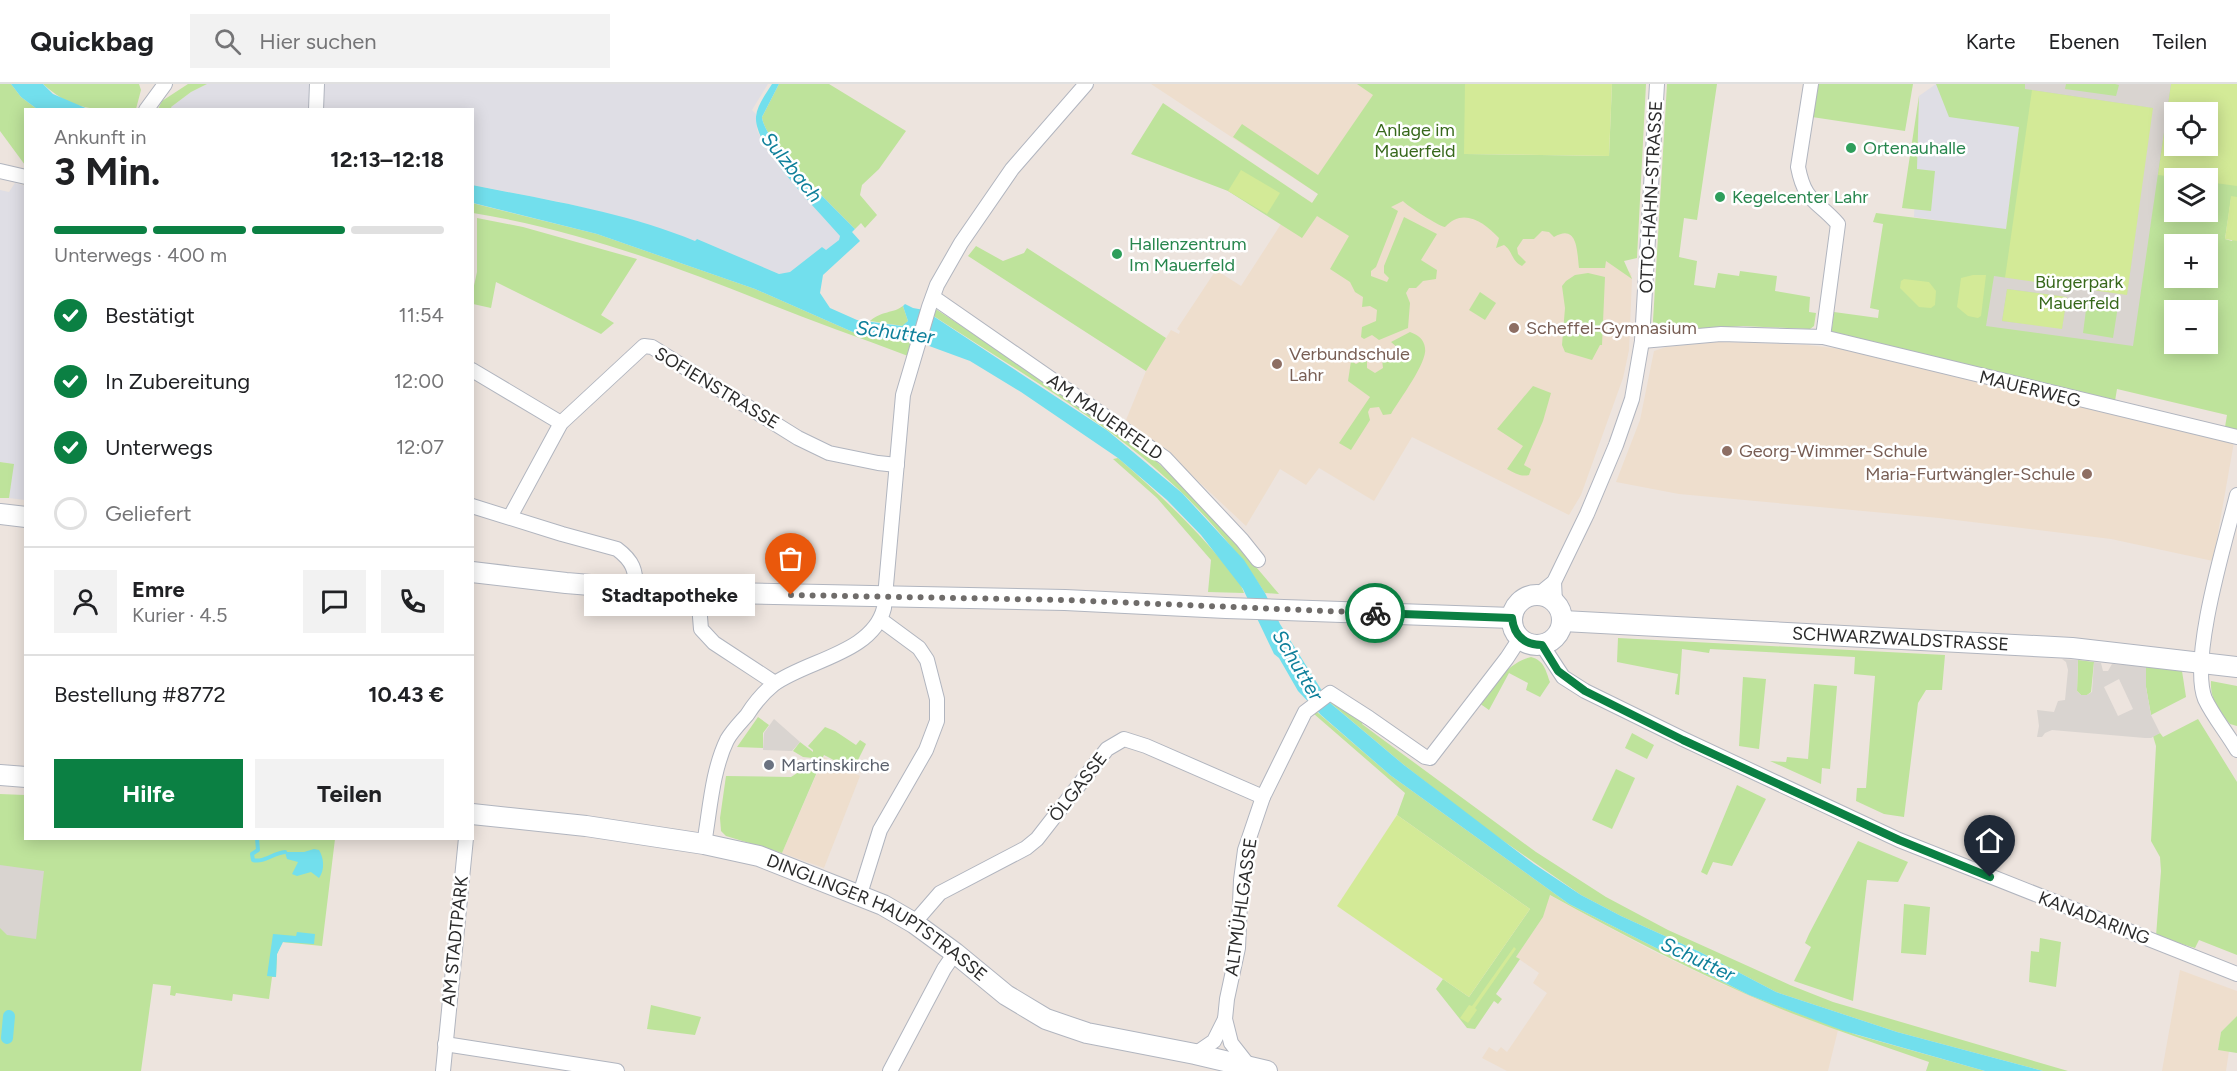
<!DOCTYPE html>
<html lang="de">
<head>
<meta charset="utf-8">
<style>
	body { margin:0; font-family:Figtree,sans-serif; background:#f2f2f2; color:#202124; height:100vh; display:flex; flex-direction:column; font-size:22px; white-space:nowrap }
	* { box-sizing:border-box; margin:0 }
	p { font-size:20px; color:#757577 }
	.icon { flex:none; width:33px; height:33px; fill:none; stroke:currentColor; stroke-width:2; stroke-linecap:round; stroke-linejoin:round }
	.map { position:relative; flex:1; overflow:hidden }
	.details { position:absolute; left:24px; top:24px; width:450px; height:732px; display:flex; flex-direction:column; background:#fff; border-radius:0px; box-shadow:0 3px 15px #0003 }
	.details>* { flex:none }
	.buttons { position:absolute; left:2164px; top:18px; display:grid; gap:12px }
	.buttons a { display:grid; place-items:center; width:54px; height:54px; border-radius:0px; background:#fff; box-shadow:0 3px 15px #0003; font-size:30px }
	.pin { position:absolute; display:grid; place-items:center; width:51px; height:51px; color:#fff; margin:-62px -26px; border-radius:50% 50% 50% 0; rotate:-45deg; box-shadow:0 0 6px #0007 }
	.pin .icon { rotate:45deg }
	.courier { position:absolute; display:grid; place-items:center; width:60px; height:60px; margin:-30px; border:4px solid #0b8043; border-radius:50%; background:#fff; color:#222; box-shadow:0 2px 8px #0007 }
	.bubble { position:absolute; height:42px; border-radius:0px; background:#fff; box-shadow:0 3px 15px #0003; font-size:20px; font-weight:700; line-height:42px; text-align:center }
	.head em { font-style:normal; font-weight:700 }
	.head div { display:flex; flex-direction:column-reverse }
	.head { display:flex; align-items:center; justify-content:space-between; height:102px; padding:0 30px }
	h1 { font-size:39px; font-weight:700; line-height:45px }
	.bar { display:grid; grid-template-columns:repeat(4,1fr); gap:9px 6px; align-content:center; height:72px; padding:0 30px }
	.bar i { height:8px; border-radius:4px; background:#e0e0e0 }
	.bar .on { background:#0b8043 }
	.bar p { grid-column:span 4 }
	.line { display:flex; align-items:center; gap:15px; padding:0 30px; border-top:2px solid #e0e0e0 }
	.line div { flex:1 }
	.round { display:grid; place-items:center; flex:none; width:63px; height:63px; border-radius:0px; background:#f2f2f2 }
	ol { padding:0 30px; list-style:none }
	li { display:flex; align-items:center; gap:18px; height:66px }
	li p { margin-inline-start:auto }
	li .icon { padding:6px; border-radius:50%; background:#0b8043; color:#fff; stroke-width:4 }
	li:last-child { color:#757577 }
	li i { width:33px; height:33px; border:3px solid #e0e0e0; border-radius:50% }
	.primary-button { display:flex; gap:12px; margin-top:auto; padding:12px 30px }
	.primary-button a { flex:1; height:69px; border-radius:0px; background:#0b8043; color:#fff; font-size:24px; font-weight:700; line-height:69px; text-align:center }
	.primary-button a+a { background:#f2f2f2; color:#202124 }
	header { display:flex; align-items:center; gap:36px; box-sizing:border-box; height:84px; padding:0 30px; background:#fff; border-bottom:2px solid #e0e0e0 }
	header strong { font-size:28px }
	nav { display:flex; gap:33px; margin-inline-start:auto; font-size:21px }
	.search { width:420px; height:54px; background:#f2f2f2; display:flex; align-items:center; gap:15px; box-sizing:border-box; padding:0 21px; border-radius:0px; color:#757577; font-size:22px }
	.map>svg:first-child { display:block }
</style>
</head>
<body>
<header>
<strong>Quickbag</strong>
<div class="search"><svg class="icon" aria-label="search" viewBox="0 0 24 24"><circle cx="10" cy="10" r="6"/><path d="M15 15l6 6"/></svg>Hier suchen</div>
<nav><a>Karte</a><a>Ebenen</a><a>Teilen</a></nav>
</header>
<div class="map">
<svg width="2237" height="987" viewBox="0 0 2237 987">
	<rect width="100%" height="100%" fill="#ede4de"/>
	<g fill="#dfdee5">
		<path d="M207,0H768L752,26L756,30L757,46L762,57L774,75L840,152L839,156L826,167L822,163L790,188L779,190L697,155L695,158L644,139L565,119L473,101L472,26H172L171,23L191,8Z"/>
		<path d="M1936,0L2024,7L2006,146L1914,133L1919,12Z"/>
		<path d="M15,99L26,102L25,416L9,414L13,380L0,378V106L9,108Z"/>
	</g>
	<g fill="#eedecd">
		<path d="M1151,0H1386L1318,110Z"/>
		<path d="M1303,113L1335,132L1406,115L1538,126L1631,189L1632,195L1629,266L1623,294L1581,411L1569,431L1412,353L1374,417L1319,384L1306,401L1280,385L1246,442L1182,382L1126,336L1146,287L1166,254L1171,246L1179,250L1180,247L1177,245L1216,186L1241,202L1281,140L1284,142Z"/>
		<path d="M1719,258L1807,261L1859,267L2037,313L2234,358L2213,477L2111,455L1939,434L1679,410L1616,398L1640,336L1654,267L1666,263Z"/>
		<path d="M824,673L860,692L824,784L782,769Z"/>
		<path d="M1549,811L1651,866L1722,900L1838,946L1828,987H1507L1482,974L1489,963L1497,968L1501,963L1507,968L1547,909L1533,899L1539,889L1516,873L1543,833Z"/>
		<path d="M2180,886L2237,907V932L2221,948L2218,966L2229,967L2226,987H2162Z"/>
	</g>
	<g fill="#bee39b" fill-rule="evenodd">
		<path d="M0,0H11L21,13L37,25L26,26L25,81L0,47Z"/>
		<path d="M43,0H139L141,6L136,25C96,25 75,29 43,0Z"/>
		<path d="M188,0H207L191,8L171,23L172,25H158L162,17Z"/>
		<path d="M779,0H829L906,47L879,85L862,101L860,111L877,131L865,144L861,139L855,145C835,124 764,58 762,33Z"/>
		<path d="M1357,0H1465V70L1609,72L1612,0H1646L1637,174L1624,177L1632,195L1606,177L1605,184H1579C1577,168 1578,139 1554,153L1549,148L1542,147L1534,155H1523L1517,164L1518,170L1526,178L1522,182C1511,177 1513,167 1504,161L1496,164L1499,154C1484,138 1463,123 1445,143C1440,143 1406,121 1403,117L1391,123L1398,127L1376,183L1371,187V192L1387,198L1389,194L1384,189V182L1404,133L1437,150L1421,176L1437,186L1436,195L1423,197L1416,204H1409L1406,209L1410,219L1408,244L1379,256L1372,251L1364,255L1361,253L1362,243L1376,237L1377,226L1370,222L1362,223L1363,213L1355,208L1350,198L1330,185L1349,152L1317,132L1302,154L1228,107L1131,70L1163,19L1312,119L1318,110L1233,53L1242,40L1318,91L1373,11Z"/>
		<path d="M1667,0H1717L1697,136L1684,134L1679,173L1697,177L1694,201L1715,204L1718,189L1739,192L1740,187L1777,192L1775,207L1810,213L1809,228L1816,229L1814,242L1810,245L1743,242L1659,248L1654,244L1653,237Z"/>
		<path d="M1816,0H1913L1905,47L1812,33Z"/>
		<path d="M1936,0H2237V115H2231L2225,155L2232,157L2237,145V346L2225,343L2227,331L2117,305L2115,317L1831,251L1834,228L1878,234L1879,226L1870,224L1883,140L1873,138L1876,129L2006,145L2019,43L1949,33ZM2175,28H2208V62H2175ZM2175,94H2208V128H2175ZM2175,160H2208V194H2175ZM2175,226H2208V260H2175Z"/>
		<path d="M1919,12L1917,85L1935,87L1931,127L1902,124Z"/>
		<path d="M472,119L597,150L755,205L855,249L878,254L913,258L908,272C861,254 814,238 767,219C673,181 573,145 473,129Z"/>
		<path d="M477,134L523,143L637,175L601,231L614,239L601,250L496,198L491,224L473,220V206L477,188Z"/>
		<path d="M976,162L1003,177L1024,169L1027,164L1166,254L1146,287L968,172Z"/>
		<path d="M1588,189L1605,193L1602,261H1600L1592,276L1565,268L1562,261L1565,224L1562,202L1566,197L1575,191Z"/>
		<path d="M1480,208L1496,219L1485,236L1469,226Z"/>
		<path d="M903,222L908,237L903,242L870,237C883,226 892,230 903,222Z"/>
		<path d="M934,224L1029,286L1123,350L1156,377L1206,424L1279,510L1265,509C1224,446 1168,390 1107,346C1051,305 990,269 932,231Z"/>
		<path d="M1410,248C1418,251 1424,255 1425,264C1428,278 1399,316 1391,330L1383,331L1379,323L1370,324L1368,328L1370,336L1351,366L1339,359L1370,313L1348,297L1351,277L1356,280L1364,276L1367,277V284L1375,289L1383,284L1382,276L1385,274L1389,277L1397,272L1398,264L1391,258Z"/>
		<path d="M1533,302L1551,309L1543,337L1524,381L1531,385L1529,391C1520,393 1515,389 1507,385L1523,362L1497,345Z"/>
		<path d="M1118,374C1156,407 1191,440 1223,478C1230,487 1241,498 1244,509L1208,508L1211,476L1157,414L1113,375Z"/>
		<path d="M0,378L14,380L9,414H0Z"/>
		<path d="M1618,554L1945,571L1942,606H1926L1918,619L1904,733L1884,730L1856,717L1857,704H1866L1875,592L1854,590L1855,573L1710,565L1709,569L1682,565L1679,611L1675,610L1678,590L1617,578Z"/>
		<path d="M1531,573C1544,576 1546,587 1550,598L1540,613L1526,606L1528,599L1509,589L1489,626L1479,619C1493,602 1508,578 1531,573Z"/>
		<path d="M2078,576L2094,578L2091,608L2087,611H2081L2077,607Z"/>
		<path d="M2146,582L2182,587L2186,613L2151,631L2146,603Z"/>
		<path d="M1743,593L1766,595L1759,665L1739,662Z"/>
		<path d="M2211,597L2237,602V642L2230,640C2219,626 2210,616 2211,597Z"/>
		<path d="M1814,600L1837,602L1830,685L1822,684L1821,700L1770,677L1786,678L1787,673L1808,675Z"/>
		<path d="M1334,614L1364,635L1362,640L1378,652L1536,768L1606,813L1668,846L1790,901L1833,918L2068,987H2043L1897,948L1776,908L1700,868L1621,832L1581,811L1482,742L1404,681L1328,617Z"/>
		<path d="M1317,628L1390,691L1569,820L1749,911L1857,951L1985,987H1926L1929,978C1877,960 1825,943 1774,922C1697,890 1623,851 1550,811L1543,833L1516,873L1520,875L1496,910L1502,915L1498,920L1494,917L1475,945L1467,944L1436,905L1443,895L1469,913L1530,825L1397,731L1405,709L1314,630Z"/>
		<path d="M758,633L769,641L763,649V664L737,663Z"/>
		<path d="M2198,635L2237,698V871L2199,856L2195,864L2156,852L2161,787L2160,773L2151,757L2156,662L2153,652L2160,649L2163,653Z"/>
		<path d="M825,643L835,647L856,661L860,656L866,660L853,686L824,671L822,675L803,673L793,667L800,658L813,668V666L808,662Z"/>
		<path d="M1632,649L1654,661L1647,675L1625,664Z"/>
		<path d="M1616,685L1635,694L1612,745L1592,736Z"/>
		<path d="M802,686L817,688L782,769L726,752L721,747L720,734L726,692L791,693Z"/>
		<path d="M1737,701L1766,715L1732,782L1713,778L1707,791L1701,788Z"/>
		<path d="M0,710L25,711L26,754L335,755L322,862L282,858L277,870L276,893H272L269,915L233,910L232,917L176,909L175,912L170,911L171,902L153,900L141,987H0Z"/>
		<path d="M1858,757L1908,778L1898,798L1867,796L1853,917L1794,897L1811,863L1805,859L1809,850Z"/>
		<path d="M1904,820L1930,823L1926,871L1901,869Z"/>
		<path d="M2040,854L2061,858L2056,903L2029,898L2031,867L2039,868Z"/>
		<path d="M651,921L701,933L695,951L647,945Z"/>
		<path d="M2237,932V969L2218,966L2221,948Z"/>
	</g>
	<g fill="#d3ea97" fill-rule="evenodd">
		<path d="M1465,0H1612L1609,72L1464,70Z"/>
		<path d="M2171,0H2237V102L2208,98V94H2182L2158,91ZM2175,28H2208V62H2175Z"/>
		<path d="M2032,6L2154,24L2127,212L2005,194Z"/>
		<path d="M1241,86L1280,109L1267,130L1228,107Z"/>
		<path d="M2231,112L2237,113V157L2225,155Z"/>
		<path d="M1973,191H1986L1981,232L1978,234L1968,232L1957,223L1961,194Z"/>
		<path d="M1904,195L1929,198L1936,207L1935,221L1931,224L1919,223L1900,204L1901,197Z"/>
		<path d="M2007,205L2067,213L2062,246L2002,237Z"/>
		<path d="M1397,731L1530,825L1469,913L1337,822Z"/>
		<path d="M1514,863L1516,865L1475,924L1477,926L1468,939L1460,934L1469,921L1472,922Z"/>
	</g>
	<g fill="#d9d4d0" fill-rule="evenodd">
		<path d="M2025,0H2066L2065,5L2116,12L2119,1L2115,0H2171L2133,262L1986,242L1994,192L2127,211L2153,24L2025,5ZM2007,205L2067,213L2062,245L2002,237ZM2087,218L2118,222L2113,254L2083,249Z"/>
		<path d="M2062,575L2078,576L2077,607L2081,611H2087L2092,608L2094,578L2101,579L2103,587H2108L2112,580L2146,582V603L2151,631L2160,649L2151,654H2145L2052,646L2045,649L2042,653H2037L2039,642L2037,626L2054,628L2058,617L2065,616L2068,586L2066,578ZM2119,595L2133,625L2118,632L2104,603Z"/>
		<path d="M774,635L800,658L792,667L763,666L764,649Z"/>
		<path d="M0,781L44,787L36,855L7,851L0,844Z"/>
	</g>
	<g fill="#72dfed">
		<path d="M11,0H43L53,10L88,25H37L21,13Z"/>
		<path d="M772,0H779L762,33C764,58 835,124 855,145L852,148L860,157L823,191L820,209L830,224L857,236L902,242L908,237L903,222L905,220L913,224L924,226L1108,347L1182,409L1244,476L1265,509L1280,540L1329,618L1404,681L1534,780L1581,811L1621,832L1700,868L1776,908L1897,948L2043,987H1985L1844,947L1749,911L1569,820L1390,691L1321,631L1298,607L1279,574L1274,570L1243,505L1201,451L1167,416L1118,374L1021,308L970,277L921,259L878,254L855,249L755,205L597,150L473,119L472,101C547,116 625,128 695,157L697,155L779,190L790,188L822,163L826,166L839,156L840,152C819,127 754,64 756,33C757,21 766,10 772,0Z"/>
		<path d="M314,765L319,766C324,774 325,786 319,794L311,788L297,792L292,790L298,778L287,775L285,768H304Z"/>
		<path d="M297,848L315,850L314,860L283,858L277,870L276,893L267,892L273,850L296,852Z"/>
	</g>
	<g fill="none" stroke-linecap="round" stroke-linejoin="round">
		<path stroke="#72dfed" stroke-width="4" d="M257,754L258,766L252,770L253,776C264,779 273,769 285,768"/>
		<path stroke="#72dfed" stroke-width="12" d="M7,954L9,932"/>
		<defs>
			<g id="street">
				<path d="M146,26L165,0"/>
				<path d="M316,26L317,0"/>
				<path d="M0,87L26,93"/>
				<path d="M933,213L1165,374L1242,456L1258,476"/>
				<path d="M1823,253L2237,353"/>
				<path d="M1642,257L1721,250L1823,253L1838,140C1816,115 1805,119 1798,83L1811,0"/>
				<path d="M472,286L561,339"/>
				<path d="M2237,411C2226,455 2189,575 2205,615C2213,632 2227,649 2237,666"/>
				<path d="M472,422L562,450L617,465C633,477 636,486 636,506"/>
				<path d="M510,433L561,339L644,262L652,263L798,354L829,369L878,379L897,381"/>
				<path d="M1554,498L1555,518"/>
				<path d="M698,509L701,545L714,559L775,599"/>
				<path d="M1538,511L1554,498L1587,430L1616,361L1632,315L1642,257L1657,0"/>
				<path d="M1542,561L1563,593L1585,607L1683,655L1899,756L2237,890"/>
				<path d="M704,760C710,726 712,687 727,656C732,647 740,639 747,631C754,620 764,608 774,600C807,576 873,569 884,524L903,311L929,223L937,201L961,159L1012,85L1086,0"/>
				<path d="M860,810L880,746L926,666L937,637V615L927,576L919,564L881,536"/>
				<path d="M914,839L940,809L1026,764L1037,755L1107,665L1124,655L1146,662L1263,713"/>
				<path d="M445,960L617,987"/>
				<path d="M1195,970L1214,957L1225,935"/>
				<path d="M1249,982L1231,959L1225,935L1227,915L1238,864L1241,796L1245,766L1263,713L1305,628L1330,609L1369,634L1425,673L1430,674L1507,574L1520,554"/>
				<path d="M443,987L466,754"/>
				<path d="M890,987L944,885L955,869"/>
			</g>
			<g id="secondary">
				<path d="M0,430L26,433"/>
				<path d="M472,488L566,499L676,508L1065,516L1226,524L1512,534"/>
				<circle cx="1537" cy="536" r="25"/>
				<path id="s1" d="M1563,537L2072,564L2237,583"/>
				<path d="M0,691L26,693"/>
				<path id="s2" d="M472,730L586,742L704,760L759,772L883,821L914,839L955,869L1006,911L1046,935L1087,949L1195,970L1267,987"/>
			</g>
		</defs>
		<use href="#street" stroke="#b1b5bf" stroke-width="16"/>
		<use href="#secondary" stroke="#b1b5bf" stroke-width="22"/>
		<use href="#street" stroke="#fff" stroke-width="14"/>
		<use href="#secondary" stroke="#fff" stroke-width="20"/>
	</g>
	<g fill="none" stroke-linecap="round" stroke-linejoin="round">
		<path stroke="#6f6c6a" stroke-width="6" stroke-dasharray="0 10.8" d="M791,511L1065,516L1375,529"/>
		<path stroke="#0b8043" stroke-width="8" d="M1375,529L1512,534C1514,552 1525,561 1542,561L1558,587L1585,607L1683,656L1899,756L1990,793"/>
	</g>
	<g fill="#2e9e5b" stroke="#fff" stroke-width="2">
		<circle cx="1851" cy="64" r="6"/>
		<circle cx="1720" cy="113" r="6"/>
		<circle cx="1117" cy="170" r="6"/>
	</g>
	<g fill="#8d6e63" stroke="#fff" stroke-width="2">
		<circle cx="1514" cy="244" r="6"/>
		<circle cx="1277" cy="280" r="6"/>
		<circle cx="1727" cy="367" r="6"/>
		<circle cx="2087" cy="390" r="6"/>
	</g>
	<circle fill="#6b7280" stroke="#fff" stroke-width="2" cx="769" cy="681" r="6"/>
	<g text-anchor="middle" stroke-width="5" stroke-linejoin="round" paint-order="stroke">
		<g font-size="18" fill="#37681b" stroke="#fff">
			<text x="1415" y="52">Anlage im<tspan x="1415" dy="21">Mauerfeld</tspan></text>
			<text x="2079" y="204">Bürgerpark<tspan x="2079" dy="21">Mauerfeld</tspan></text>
		</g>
		<g font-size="18" fill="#27864d" stroke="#fff" text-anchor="start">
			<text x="1863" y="70">Ortenauhalle</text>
			<text x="1732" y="119">Kegelcenter Lahr</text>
			<text x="1129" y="166">Hallenzentrum<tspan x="1129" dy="21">Im Mauerfeld</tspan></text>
		</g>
		<g font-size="18" fill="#2b2b2b" stroke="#fff">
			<text transform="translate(1651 113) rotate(-87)" y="6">OTTO-HAHN-STRASSE</text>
			<text transform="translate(717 304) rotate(31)" y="6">SOFIENSTRASSE</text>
			<text transform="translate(2030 305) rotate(14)" y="6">MAUERWEG</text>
			<text transform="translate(1105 333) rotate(35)" y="6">AM MAUERFELD</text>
			<text dy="6" stroke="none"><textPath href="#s1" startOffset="338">SCHWARZWALDSTRASSE</textPath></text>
			<text transform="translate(1078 703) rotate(-52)" y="6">ÖLGASSE</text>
			<text transform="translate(1241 823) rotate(-82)" y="6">ALTMÜHLGASSE</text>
			<text transform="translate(2094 834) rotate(21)" y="6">KANADARING</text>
			<text dy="6" stroke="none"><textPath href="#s2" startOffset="424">DINGLINGER HAUPTSTRASSE</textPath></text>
			<text transform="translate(455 857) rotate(-84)" y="6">AM STADTPARK</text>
		</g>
		<g font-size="18" fill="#785e54" stroke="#fff" text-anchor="start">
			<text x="1526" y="250">Scheffel-Gymnasium</text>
			<text x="1289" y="276">Verbundschule<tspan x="1289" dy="21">Lahr</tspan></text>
			<text x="1739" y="373">Georg-Wimmer-Schule</text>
			<text x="2075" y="396" text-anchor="end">Maria-Furtwängler-Schule</text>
		</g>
		<g font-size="18" fill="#5b616d" stroke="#fff" text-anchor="start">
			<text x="781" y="687">Martinskirche</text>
		</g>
		<g font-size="20" font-style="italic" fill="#0f809b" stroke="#fff">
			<text transform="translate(792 83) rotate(51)" y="7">Sulzbach</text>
			<text transform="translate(895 248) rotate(7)" y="7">Schutter</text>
			<text transform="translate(1298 581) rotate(59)" y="7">Schutter</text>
			<text transform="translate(1698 875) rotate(25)" y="7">Schutter</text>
		</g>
	</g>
</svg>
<div class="buttons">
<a><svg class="icon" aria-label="locate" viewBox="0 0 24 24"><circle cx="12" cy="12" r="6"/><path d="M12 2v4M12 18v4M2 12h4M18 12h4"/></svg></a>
<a><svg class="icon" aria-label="layers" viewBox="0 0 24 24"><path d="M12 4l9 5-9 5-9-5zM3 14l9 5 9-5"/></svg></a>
<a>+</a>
<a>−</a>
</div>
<div class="pin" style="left:791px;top:511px;background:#ea580c"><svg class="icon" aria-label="bag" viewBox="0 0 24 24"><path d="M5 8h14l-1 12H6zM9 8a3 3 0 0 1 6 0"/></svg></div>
<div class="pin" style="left:1990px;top:793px;background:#1f2937"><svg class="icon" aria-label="home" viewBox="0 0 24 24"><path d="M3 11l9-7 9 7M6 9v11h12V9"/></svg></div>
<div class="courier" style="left:1375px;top:529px"><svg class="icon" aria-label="bike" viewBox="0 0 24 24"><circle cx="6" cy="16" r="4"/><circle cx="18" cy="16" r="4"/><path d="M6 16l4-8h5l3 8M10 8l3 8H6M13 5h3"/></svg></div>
<div class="bubble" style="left:584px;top:490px;width:171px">Stadtapotheke</div>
<section class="details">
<div class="head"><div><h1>3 Min.</h1><p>Ankunft in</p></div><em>12:13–12:18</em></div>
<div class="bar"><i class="on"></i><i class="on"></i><i class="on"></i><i></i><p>Unterwegs · 400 m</p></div>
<ol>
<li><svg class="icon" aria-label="check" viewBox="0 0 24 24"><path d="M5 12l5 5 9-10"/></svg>Bestätigt<p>11:54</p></li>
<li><svg class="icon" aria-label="check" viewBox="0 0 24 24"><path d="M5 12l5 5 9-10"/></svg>In Zubereitung<p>12:00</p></li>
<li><svg class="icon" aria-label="check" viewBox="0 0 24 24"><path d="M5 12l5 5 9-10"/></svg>Unterwegs<p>12:07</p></li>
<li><i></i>Geliefert</li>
</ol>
<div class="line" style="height:108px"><a class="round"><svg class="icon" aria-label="person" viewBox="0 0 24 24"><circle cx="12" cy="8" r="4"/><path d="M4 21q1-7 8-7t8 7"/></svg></a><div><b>Emre</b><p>Kurier · 4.5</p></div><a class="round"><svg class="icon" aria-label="chat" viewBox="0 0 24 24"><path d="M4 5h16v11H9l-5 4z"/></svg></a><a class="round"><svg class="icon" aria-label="phone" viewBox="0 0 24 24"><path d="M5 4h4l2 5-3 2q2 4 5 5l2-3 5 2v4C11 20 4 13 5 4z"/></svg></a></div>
<div class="line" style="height:78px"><div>Bestellung #8772</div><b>10.43 €</b></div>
<div class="primary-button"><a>Hilfe</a><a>Teilen</a></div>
</section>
</div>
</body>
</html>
